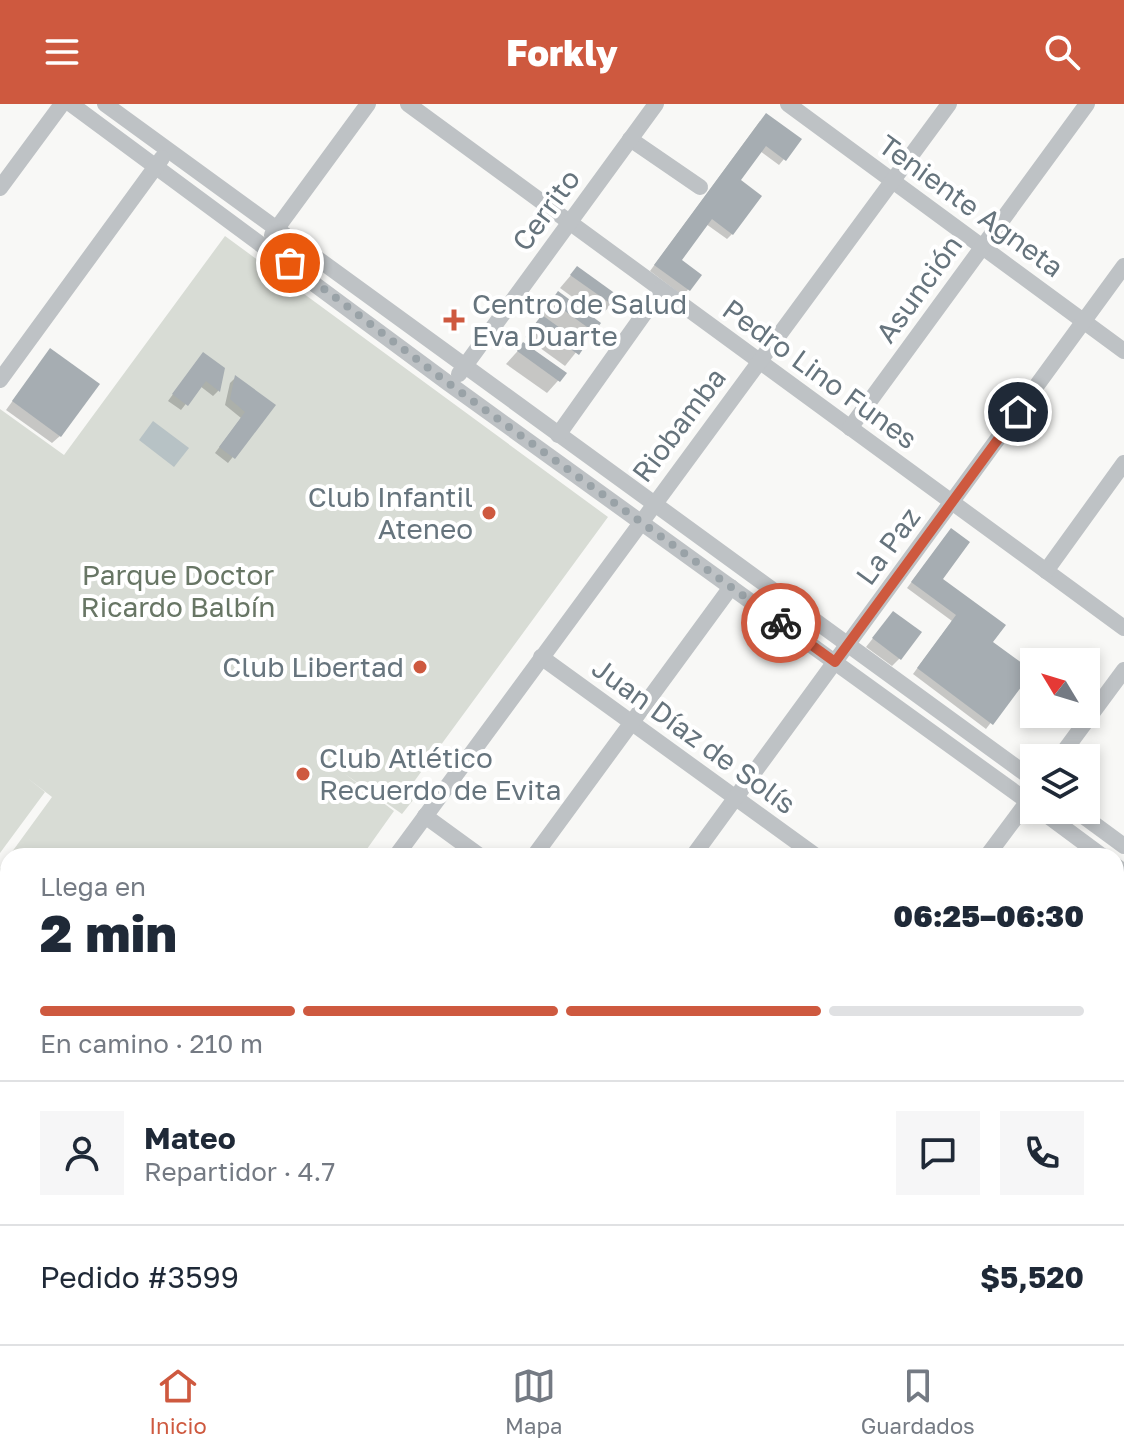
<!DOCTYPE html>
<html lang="es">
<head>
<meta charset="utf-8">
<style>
	body { margin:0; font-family:"Golos Text",sans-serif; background:#f6f6f7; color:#1f2937; height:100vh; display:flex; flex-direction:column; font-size:30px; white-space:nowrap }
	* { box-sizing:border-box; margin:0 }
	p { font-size:26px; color:#747a83 }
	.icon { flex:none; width:44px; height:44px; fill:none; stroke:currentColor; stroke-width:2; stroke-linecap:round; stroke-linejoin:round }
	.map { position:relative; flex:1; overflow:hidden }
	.drawer { position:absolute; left:0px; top:744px; width:1124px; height:496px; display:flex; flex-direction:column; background:#fff; border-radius:24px 24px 0 0; box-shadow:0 4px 12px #0003 }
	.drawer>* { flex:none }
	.needle { width:52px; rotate:308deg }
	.buttons { position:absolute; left:1020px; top:544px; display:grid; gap:16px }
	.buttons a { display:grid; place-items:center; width:80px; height:80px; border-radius:0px; background:#fff; box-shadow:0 4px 12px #0003; font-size:40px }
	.pin { position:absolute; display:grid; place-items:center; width:68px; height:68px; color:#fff; margin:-34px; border:4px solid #fff; border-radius:50%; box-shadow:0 2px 8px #0007 }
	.courier { position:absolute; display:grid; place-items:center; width:80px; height:80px; margin:-40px; border:6px solid #ce593f; border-radius:50%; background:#fff; color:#222; box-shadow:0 2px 10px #0007 }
	.overview em { font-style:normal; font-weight:800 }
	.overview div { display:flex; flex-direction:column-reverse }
	.overview { display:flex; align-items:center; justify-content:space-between; height:136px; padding:0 40px }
	h1 { font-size:52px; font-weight:800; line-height:60px }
	.bar { display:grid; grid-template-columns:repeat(4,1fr); gap:12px 8px; align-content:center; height:96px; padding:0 40px }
	.bar i { height:10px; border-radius:6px; background:#e0e1e3 }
	.bar .current { background:#ce593f }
	.bar p { grid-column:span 4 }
	.line { display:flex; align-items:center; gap:20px; padding:0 40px; border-top:2px solid #e0e1e3 }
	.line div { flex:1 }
	.round { display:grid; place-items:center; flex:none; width:84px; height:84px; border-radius:0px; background:#f6f6f7 }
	header { display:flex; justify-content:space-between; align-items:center; height:104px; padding:0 40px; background:#ce593f; color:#fff; font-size:36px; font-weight:800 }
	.dock { display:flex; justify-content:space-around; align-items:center; height:112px; border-top:2px solid #e0e1e3; background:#fff; font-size:22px; color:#747a83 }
	.dock a { display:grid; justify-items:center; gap:4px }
	.dock .current { color:#ce593f }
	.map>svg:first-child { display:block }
</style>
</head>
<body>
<header><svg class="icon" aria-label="menu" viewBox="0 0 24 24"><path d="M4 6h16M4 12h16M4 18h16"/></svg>Forkly<svg class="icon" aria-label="search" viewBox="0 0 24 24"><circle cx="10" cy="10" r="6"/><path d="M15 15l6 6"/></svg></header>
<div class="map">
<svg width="1124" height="1240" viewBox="0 0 1124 1240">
	<rect width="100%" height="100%" fill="#f8f8f6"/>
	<g fill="#d8dcd5">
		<path d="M225,132L608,413L413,679L421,686L402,710L345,670L394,707L362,752H9L52,693L26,673L45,688L0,749V305L64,351Z"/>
		<path d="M8,754V847L0,841V765Z"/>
	</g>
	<path fill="#b7c2c5" d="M153,317L189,344L174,363L139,336Z"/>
	<g fill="#0003">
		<path d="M760,17L784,55L779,61L760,47L738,77L732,130L727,135L706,120L679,157L699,171L683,192L650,167Z"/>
		<path d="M577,164L617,194L600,213L560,184Z"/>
		<path d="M558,190L593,227L565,262L525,233Z"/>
		<path d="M524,240L564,270L547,289L506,260Z"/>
		<path d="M43,255L60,332L52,339L6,306Z"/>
		<path d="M198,256L223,265L218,287L213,292L200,282L181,306L168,297Z"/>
		<path d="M235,274L273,302L228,359L215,349L241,314L225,301L230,279Z"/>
		<path d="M946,432L940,476L991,538L1030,567L986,625L913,570L952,517L907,484Z"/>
		<path d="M893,509L900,554L892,562L866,543Z"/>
	</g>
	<g fill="#a6adb2">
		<path d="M766,9L802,35L786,57L766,42L741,76L762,92L733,131L712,115L682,156L702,171L690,187L654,161Z"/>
		<path d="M577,162L620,193L614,202L570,171Z"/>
		<path d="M558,187L601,219L594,228L551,197Z"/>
		<path d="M542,211L585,242L579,251L535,220Z"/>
		<path d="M523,238L567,269L560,278L517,247Z"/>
		<path d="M50,244L100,280L61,333L12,297Z"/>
		<path d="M203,248L225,264L220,288L206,277L188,302L172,290Z"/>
		<path d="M235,271L276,301L235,355L219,343L245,308L230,295Z"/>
		<path d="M951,424L970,438L943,475L1006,521L993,538L1033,567L993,621L917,564L956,511L911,478Z"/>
		<path d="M893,507L922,528L901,556L872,534Z"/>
	</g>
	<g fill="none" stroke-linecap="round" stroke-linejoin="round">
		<g stroke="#bec2c5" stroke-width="16">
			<path d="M71,0L448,279L1034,702"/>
			<path d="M105,0L1034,676"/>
			<path d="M408,0L1124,524"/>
			<path d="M788,0L1124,247"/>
			<path d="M630,35L700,83"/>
			<path d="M0,84L62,0"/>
			<path d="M272,131L368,0"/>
			<path d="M459,270L656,0"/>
			<path d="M0,276L162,54"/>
			<path d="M850,324L1087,0"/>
			<path d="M558,331L661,186"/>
			<path d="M1046,467L1124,359"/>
			<path d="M541,553L816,752"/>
			<path d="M1059,654L1124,566"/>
			<path d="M1040,706L1102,752"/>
			<path d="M1075,706L1124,742"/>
			<path d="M425,712L480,752"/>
			<path d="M396,752L949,0"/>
			<path d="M534,752L731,483"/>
			<path d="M693,752L1124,162"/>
			<path d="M987,752L1034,689"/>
			<path d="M1116,762L1124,768"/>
			<path d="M0,879L8,885"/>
			<path d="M1116,948L1124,937"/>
			<path d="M1116,969L1124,975"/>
			<path d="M0,1117L8,1123"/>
			<path d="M1116,1215L1124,1221"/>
			<path d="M157,1232L168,1240"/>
			<path d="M482,1232L493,1240"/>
			<path d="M810,1232L821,1240"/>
			<path d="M40,1240L46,1232"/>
			<path d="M141,1240L146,1232"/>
			<path d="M337,1240L343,1232"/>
			<path d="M629,1240L635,1232"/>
			<path d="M902,1240L908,1232"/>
		</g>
	</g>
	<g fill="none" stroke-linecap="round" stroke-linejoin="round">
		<path stroke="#99a2a7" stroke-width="8" stroke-dasharray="0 14.4" d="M290,159L448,279L781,519"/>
		<path stroke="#ce593f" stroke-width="10" d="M781,519L835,558L1018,308"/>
	</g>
	<g fill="#ce593f" stroke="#fff" stroke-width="3">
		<path d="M450 204h8v8h8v8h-8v8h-8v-8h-8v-8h8z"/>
		<circle cx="489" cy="409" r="8"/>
		<circle cx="420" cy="563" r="8"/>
		<circle cx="303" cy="670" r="8"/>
	</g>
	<g text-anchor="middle" stroke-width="8" stroke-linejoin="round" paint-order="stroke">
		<g font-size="28" fill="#66747d" stroke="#fff">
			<text transform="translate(971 102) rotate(36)" y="10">Teniente Agneta</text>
			<text transform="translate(546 106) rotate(-54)" y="10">Cerrito</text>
			<text transform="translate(919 185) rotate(-54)" y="10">Asunción</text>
			<text transform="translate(820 270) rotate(36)" y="10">Pedro Lino Funes</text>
			<text transform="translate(679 321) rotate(-53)" y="10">Riobamba</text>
			<text transform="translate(888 442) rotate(-54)" y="10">La Paz</text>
			<text transform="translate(694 632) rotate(36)" y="10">Juan Díaz de Solís</text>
		</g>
		<g font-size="28" fill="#66747d" stroke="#fff" text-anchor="start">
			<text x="472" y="210">Centro de Salud<tspan x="472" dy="32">Eva Duarte</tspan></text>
			<text x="473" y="403" text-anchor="end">Club Infantil<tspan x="473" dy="32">Ateneo</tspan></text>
			<text x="404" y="573" text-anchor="end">Club Libertad</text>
			<text x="319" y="664">Club Atlético<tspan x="319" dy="32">Recuerdo de Evita</tspan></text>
		</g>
		<g font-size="28" fill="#687665" stroke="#fff">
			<text x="178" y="481">Parque Doctor<tspan x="178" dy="32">Ricardo Balbín</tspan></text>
		</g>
	</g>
</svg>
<div class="buttons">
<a><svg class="needle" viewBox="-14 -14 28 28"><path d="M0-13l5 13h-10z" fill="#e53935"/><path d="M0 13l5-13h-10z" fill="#747a83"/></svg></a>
<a><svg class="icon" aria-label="layers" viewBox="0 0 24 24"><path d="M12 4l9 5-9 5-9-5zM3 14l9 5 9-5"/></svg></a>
</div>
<div class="pin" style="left:290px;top:159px;background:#ea580c"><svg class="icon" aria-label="bag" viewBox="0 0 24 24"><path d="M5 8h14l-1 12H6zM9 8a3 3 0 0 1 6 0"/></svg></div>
<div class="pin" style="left:1018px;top:308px;background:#1f2937"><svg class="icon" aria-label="home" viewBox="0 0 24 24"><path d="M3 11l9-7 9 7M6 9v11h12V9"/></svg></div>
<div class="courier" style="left:781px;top:519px"><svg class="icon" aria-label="bike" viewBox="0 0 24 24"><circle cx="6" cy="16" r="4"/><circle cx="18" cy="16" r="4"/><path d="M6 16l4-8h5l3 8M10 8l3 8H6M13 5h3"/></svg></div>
<section class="drawer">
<div class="overview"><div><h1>2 min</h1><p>Llega en</p></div><em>06:25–06:30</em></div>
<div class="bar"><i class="current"></i><i class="current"></i><i class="current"></i><i></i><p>En camino · 210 m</p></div>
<div class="line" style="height:144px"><a class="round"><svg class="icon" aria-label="person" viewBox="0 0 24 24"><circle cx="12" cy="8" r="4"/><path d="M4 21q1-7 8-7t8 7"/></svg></a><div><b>Mateo</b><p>Repartidor · 4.7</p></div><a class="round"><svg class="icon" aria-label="chat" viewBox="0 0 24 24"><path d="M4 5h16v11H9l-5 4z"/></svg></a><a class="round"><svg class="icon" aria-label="phone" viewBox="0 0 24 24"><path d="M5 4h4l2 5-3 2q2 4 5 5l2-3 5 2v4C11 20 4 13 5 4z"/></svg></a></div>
<div class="line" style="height:104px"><div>Pedido #3599</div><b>$5,520</b></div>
</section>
</div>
<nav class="dock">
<a class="current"><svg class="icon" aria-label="home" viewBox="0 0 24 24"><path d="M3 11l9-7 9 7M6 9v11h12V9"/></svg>Inicio</a>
<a><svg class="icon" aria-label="map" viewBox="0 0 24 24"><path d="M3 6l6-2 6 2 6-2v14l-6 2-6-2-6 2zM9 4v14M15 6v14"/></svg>Mapa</a>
<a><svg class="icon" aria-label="saved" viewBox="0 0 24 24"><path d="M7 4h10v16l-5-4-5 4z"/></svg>Guardados</a>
</nav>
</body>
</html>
